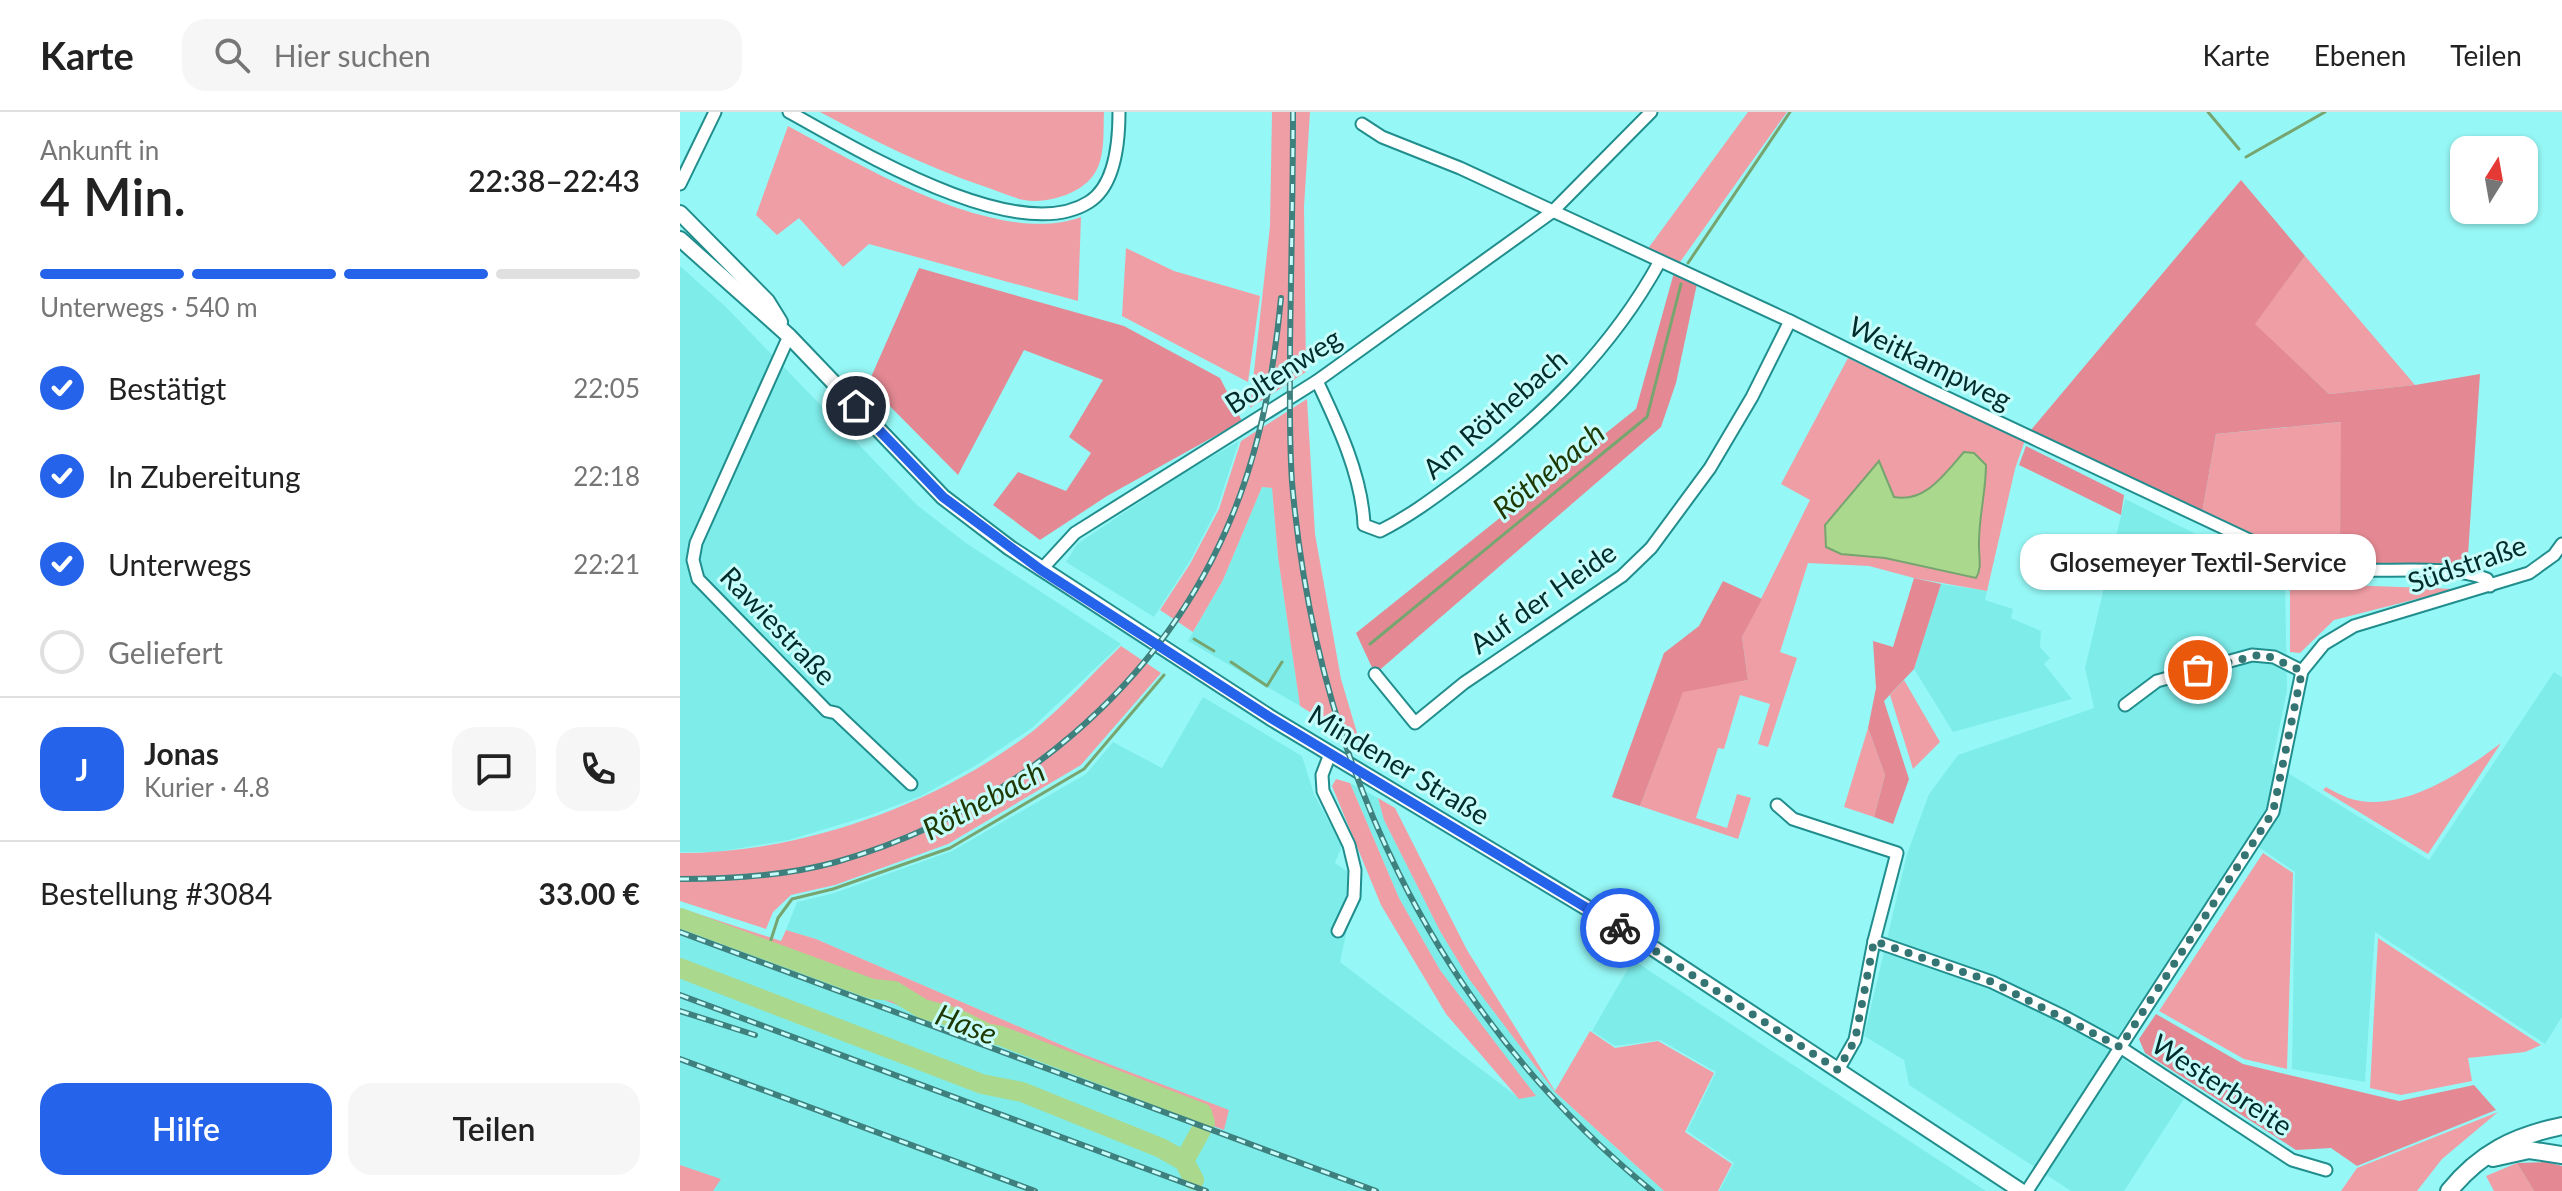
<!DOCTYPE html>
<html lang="de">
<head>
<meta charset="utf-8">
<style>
	body { margin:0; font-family:Lato,sans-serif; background:#f6f6f6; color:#222; height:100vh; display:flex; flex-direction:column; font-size:30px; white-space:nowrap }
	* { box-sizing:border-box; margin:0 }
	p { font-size:26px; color:#767676 }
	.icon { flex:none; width:44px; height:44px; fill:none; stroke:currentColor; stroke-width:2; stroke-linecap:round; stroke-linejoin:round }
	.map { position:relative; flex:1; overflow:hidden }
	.panel { display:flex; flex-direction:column; background:#fff; width:680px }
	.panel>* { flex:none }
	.needle { width:52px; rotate:11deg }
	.controls { position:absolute; left:1770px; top:24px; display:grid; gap:16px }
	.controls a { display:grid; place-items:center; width:88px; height:88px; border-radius:16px; background:#fff; box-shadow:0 2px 6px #0004; font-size:40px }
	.pin { position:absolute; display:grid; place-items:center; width:68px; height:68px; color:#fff; margin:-34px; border:4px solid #fff; border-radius:50%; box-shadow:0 2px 8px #0007 }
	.courier { position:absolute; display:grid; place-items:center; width:80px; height:80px; margin:-40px; border:6px solid #2563eb; border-radius:50%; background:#fff; color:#222; box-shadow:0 2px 10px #0007 }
	.bubble { position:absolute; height:56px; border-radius:24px; background:#fff; box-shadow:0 2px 6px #0004; font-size:26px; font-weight:600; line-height:56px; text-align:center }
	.headline em { font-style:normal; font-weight:600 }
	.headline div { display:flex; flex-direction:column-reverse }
	.headline { display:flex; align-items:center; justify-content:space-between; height:136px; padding:0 40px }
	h1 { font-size:52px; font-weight:600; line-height:60px }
	.bar { display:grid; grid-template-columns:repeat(4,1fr); gap:12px 8px; align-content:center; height:96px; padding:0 40px }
	.bar i { height:10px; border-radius:6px; background:#e0e0e0 }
	.bar .selected { background:#2563eb }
	.bar p { grid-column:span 4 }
	.line { display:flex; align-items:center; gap:20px; padding:0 40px; border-top:2px solid #e0e0e0 }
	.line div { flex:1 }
	.round { display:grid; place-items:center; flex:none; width:84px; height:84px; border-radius:24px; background:#f6f6f6 }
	ol { padding:0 40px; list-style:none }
	li { display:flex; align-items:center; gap:24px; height:88px }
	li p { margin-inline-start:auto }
	li .icon { padding:8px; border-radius:50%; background:#2563eb; color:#fff; stroke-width:4 }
	li:last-child { color:#767676 }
	li i { width:44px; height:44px; border:4px solid #e0e0e0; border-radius:50% }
	.button { display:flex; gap:16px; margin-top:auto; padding:16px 40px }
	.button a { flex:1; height:92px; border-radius:24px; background:#2563eb; color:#fff; font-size:32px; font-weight:600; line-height:92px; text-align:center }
	.button a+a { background:#f6f6f6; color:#222 }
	header { display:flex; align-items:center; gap:48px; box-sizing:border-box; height:112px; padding:0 40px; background:#fff; border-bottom:2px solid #e0e0e0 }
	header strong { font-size:38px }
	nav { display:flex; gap:44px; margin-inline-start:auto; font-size:28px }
	.search { width:560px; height:72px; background:#f6f6f6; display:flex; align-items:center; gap:20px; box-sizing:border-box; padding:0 28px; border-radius:24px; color:#767676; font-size:30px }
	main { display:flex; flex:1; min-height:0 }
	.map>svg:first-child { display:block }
</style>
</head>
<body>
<header>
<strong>Karte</strong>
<div class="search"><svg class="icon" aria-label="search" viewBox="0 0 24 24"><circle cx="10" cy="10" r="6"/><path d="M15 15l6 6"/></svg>Hier suchen</div>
<nav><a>Karte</a><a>Ebenen</a><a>Teilen</a></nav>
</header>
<main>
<section class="panel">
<div class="headline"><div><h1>4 Min.</h1><p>Ankunft in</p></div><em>22:38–22:43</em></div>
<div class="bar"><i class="selected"></i><i class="selected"></i><i class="selected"></i><i></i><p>Unterwegs · 540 m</p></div>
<ol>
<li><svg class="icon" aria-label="check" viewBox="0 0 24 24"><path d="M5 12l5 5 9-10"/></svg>Bestätigt<p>22:05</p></li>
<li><svg class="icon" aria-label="check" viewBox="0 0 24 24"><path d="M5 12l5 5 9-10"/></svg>In Zubereitung<p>22:18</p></li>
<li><svg class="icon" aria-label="check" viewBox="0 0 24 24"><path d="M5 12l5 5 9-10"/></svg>Unterwegs<p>22:21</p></li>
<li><i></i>Geliefert</li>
</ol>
<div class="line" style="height:144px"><b class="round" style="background:#2563eb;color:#fff">J</b><div><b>Jonas</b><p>Kurier · 4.8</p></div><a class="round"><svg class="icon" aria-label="chat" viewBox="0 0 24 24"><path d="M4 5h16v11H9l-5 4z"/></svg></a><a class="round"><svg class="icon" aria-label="phone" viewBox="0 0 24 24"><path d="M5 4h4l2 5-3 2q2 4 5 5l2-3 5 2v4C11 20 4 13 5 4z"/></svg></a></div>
<div class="line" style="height:104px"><div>Bestellung #3084</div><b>33.00 €</b></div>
<div class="button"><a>Hilfe</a><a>Teilen</a></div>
</section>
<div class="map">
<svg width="1882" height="1079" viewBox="0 0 1882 1079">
	<rect width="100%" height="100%" fill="#96f8f6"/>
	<g fill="#7eedea">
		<path d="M0,154L46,195L237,393L286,431L441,532L352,616L295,654L241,684L188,704L109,728L37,740H0Z"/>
		<path d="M559,329L537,397L510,449L474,505L386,450L397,432L505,360Z"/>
		<path d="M582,375L592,376L598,445L620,594L508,529L543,468Z"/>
		<path d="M1445,387L1605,466L1607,579L1592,651L1749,748L1874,560L1882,565V905L1865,932L1695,820L1685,970L1612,957L1615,760L1567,727L1429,938L1504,987L1444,1079H1391L1229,973L1224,948L1184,924L1227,742L1249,682L1278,643L1414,596L1405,556Z"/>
		<path d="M1261,472L1307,479L1305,488L1333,497L1331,506L1361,519L1360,535L1370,546L1364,552L1392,587L1273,620L1234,557Z"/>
		<path d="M523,585L622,644L634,682L662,734L655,751L665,758H675L674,785L660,850L839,986L855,984L760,858L719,786L670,671L698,686L704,708L760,818L789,866L875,980L984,1079H0V812L79,840L400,941L136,827L106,818L117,790L154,781L272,739L406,662L433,630L482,656Z"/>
		<path d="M953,848L1306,1079H1039L1054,1051L1007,1019L1036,960L980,928L935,934L912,919Z"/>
	</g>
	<g fill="#f09ea5">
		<path d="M140,0H424C423,21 426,48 412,65C398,83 365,92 344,88C330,85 316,78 303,74C246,55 193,28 140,0Z"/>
		<path d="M592,0H630L624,95L626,260L570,296L590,114Z"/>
		<path d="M1068,0H1107L995,157L964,142Z"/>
		<path d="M108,14C181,53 317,136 401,105L398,189L189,132L163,155L119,106L97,123L76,103Z"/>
		<path d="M446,136L494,159L580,184L568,270L442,204Z"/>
		<path d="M1625,144L1735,273L1649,282L1574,212Z"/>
		<path d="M1168,246L1345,328L1335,357L1307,479L1234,466L1189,454L1128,451L1100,540L1117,546L1088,635L1078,632L1090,592L1060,583L1044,637L1038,636L1016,706L1047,716L1057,682L1071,686L1058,727L960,694L1003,579L1068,568L1062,525L1130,388L1101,372Z"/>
		<path d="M627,287L635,422L661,567L680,631L620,594L598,445L592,376L582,375L543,468L513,520L480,498L510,452L539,397L561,329Z"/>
		<path d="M1662,310L1660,428L1631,452L1522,401L1536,322Z"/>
		<path d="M1610,471L1776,477L1654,508L1620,541L1610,540Z"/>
		<path d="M441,534L481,561L401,653L268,732L155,773L111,783L93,800L86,817L0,789V741C122,741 256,693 353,619C384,594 412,562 441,534Z"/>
		<path d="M1224,568L1260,630L1233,657L1210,583Z"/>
		<path d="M1188,616L1205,663L1194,705L1164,695Z"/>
		<path d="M1821,631L1748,742L1643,678L1646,675C1653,679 1661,683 1668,686C1720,703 1782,661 1821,631Z"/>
		<path d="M656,667L670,671L719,786L760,858L856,984L839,987L766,902L701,793L652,674Z"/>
		<path d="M698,686L715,696L787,838L875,979L910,919L935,936L978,929L1034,961L1005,1020L1052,1052L1038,1079H984L875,980L789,867L760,819L704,708Z"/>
		<path d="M1583,741L1613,761L1607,957L1564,947L1479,899Z"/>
		<path d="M0,796L101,829L106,818L136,827L400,941L549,998L544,1018L79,840L0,812Z"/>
		<path d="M1698,826L1861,933L1845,940L1788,946L1792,969L1721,983L1690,976Z"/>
		<path d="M1818,1000L1762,1047L1737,1079H1661L1677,1056Z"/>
		<path d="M1837,1051L1854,1079H1814L1806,1064Z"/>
		<path d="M0,1053L41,1067L33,1079H0Z"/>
	</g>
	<g fill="#e48993">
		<path d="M1561,68L1625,144L1575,212L1649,282L1735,273L1800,262L1787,458L1631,452L1660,428L1661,310L1536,322L1522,401L1351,318Z"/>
		<path d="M239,156L444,214L540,266L562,309L427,384L360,428L313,393L338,360L386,379L411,341L389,325L423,268L344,238L278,363L188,272Z"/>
		<path d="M995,157L1018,167L996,271L981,315L695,562L676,521L956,297Z"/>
		<path d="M1346,334L1444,383L1441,403L1339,353Z"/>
		<path d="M1234,466L1261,472L1234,557L1204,589L1229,667L1213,712L1194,705L1205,663L1188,616L1196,576L1193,529L1213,535Z"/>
		<path d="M1043,469L1082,487L1062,525L1068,568L1003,580L960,694L932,685L984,541L1019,514Z"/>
		<path d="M1476,902L1563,952L1719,989L1794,973L1816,998L1677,1054L1651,1036L1616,1038L1465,941L1459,927Z"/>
		<path d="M1866,1050L1882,1054V1079H1854L1837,1051Z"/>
	</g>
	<path fill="#aad88d" stroke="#77a570" stroke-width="2" d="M1284,340L1294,341L1306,353C1306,381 1298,408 1299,435C1299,446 1302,457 1296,466L1205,446L1161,442L1146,435L1145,413L1199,349L1214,385C1246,391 1265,361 1284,340Z"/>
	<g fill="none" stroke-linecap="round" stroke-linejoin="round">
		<g stroke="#77a570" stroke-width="3">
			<path d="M1528,0L1559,37"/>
			<path d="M1566,45L1645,0"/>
			<path d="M1008,151L1110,0"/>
			<path d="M514,527L534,539"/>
			<path d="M690,532L967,305L1001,172"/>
			<path d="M551,550L587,574L602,550"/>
			<path d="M88,837L98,806L112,787L153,777L270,736L404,657L484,563"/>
		</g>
		<g stroke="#aad88d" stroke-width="20">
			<path d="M0,806L192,877L214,879L243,897L276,906L306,921L321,924L522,1001L525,1011L504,1049"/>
			<path d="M0,856L302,972L342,980L481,1036L504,1049L514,1068"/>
		</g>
		<defs>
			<g id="minor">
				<path d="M109,0C175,36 337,136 409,90C436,73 439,28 439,0"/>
				<path d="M682,12L702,25L780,56L1110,209L1244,275L1582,434C1612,445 1640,455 1672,458C1711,460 1772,453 1807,467L1810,474"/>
				<path d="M0,72L35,0"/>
				<path d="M109,224L16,431L13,448L18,467L147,599L156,601L231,672"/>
				<path d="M637,269C658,313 682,364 684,413L700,419C730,404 755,385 782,365C862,305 932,237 980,149"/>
				<path d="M361,458L395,421L637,269L872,100L971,0"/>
				<path d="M695,562L735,611L784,571L942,464L971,436L1030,356L1072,285L1110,209"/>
				<path d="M1445,593L1477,569L1572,543L1594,545L1622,559"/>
				<path d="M650,642L642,663L643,679L669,733L675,758L674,785L658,819"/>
				<path d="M1097,693L1113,707L1217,741L1194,829L1175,928L1158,958"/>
				<path d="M1194,829L1312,870L1383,904L1440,935L1612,1048L1646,1058"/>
				<path d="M1347,1079L1593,700L1622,559L1644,532L1674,514L1849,461L1874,443L1882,432"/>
			</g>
			<g id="major">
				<path d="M0,101L87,189L100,210"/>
				<path d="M0,127L109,224L263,385L330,436L591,606L962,829L1341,1079"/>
			</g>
			<g id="highway">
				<path d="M1813,1046L1849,1038L1882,1043"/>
				<path d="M1769,1079C1800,1041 1834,1024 1882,1014"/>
			</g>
		</defs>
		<use href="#minor" stroke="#218e8d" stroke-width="15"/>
		<use href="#major" stroke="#218e8d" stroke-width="18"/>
		<use href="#highway" stroke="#218e8d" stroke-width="20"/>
		<use href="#minor" stroke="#fff" stroke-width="11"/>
		<use href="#major" stroke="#fff" stroke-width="14"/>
		<use href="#highway" stroke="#fff" stroke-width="16"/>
		<defs>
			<g id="rail">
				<path d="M613,0C613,79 611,157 610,236C610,280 609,326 612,370C636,648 753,900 972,1079"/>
				<path d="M0,767C52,767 106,764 156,750C331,700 483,573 552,404C581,334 594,260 601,186"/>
				<path d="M0,820L696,1079"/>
				<path d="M0,883L526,1079"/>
				<path d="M0,899L75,923"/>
				<path d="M0,947L355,1079"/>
			</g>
		</defs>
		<use href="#rail" stroke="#3d807e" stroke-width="6"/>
		<use href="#rail" stroke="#c7fefc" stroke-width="3" stroke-dasharray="9" stroke-linecap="butt"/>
	</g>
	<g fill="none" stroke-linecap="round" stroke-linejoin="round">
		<path stroke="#347473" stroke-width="8" stroke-dasharray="0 14.4" d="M940,816L1158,958L1175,928L1194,829L1312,870L1440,935L1593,700L1622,559L1583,542L1518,558"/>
		<path stroke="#2563eb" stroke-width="10" d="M176,294L263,385L361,458L591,606L940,816"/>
	</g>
	<g text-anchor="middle" stroke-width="6" stroke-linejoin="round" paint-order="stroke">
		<g font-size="28" fill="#002d2c" stroke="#c7fefc">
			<text transform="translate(1250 251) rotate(26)" y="10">Weitkampweg</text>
			<text transform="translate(603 259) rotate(-33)" y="10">Boltenweg</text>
			<text transform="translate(815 302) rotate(-41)" y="10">Am Röthebach</text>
			<text transform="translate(1787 452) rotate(-19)" y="10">Südstraße</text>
			<text transform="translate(863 486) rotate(-35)" y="10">Auf der Heide</text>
			<text transform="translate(98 514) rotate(46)" y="10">Rawiestraße</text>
			<text transform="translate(719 653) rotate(31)" y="10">Mindener Straße</text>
			<text transform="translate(1542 973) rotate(33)" y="10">Westerbreite</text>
		</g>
		<g font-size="30" font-style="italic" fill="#1e3904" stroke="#c7fefc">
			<text transform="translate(869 359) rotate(-39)" y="10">Röthebach</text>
			<text transform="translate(304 689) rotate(-28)" y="10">Röthebach</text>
			<text transform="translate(286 913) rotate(21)" y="10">Hase</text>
		</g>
	</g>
</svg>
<div class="controls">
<a><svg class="needle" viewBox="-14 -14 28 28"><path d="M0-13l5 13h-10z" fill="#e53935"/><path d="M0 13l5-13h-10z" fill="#767676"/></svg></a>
</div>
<div class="pin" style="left:1518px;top:558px;background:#ea580c"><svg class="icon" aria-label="bag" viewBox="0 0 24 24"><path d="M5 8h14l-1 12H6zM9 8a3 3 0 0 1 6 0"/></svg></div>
<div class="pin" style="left:176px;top:294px;background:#1f2937"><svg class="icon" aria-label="home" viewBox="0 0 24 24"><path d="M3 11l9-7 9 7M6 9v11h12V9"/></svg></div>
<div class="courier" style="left:940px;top:816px"><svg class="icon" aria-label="bike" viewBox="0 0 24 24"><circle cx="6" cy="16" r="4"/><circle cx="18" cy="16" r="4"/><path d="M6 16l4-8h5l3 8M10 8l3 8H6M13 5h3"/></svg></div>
<div class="bubble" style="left:1340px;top:422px;width:356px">Glosemeyer Textil-Service</div>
</div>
</main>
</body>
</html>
